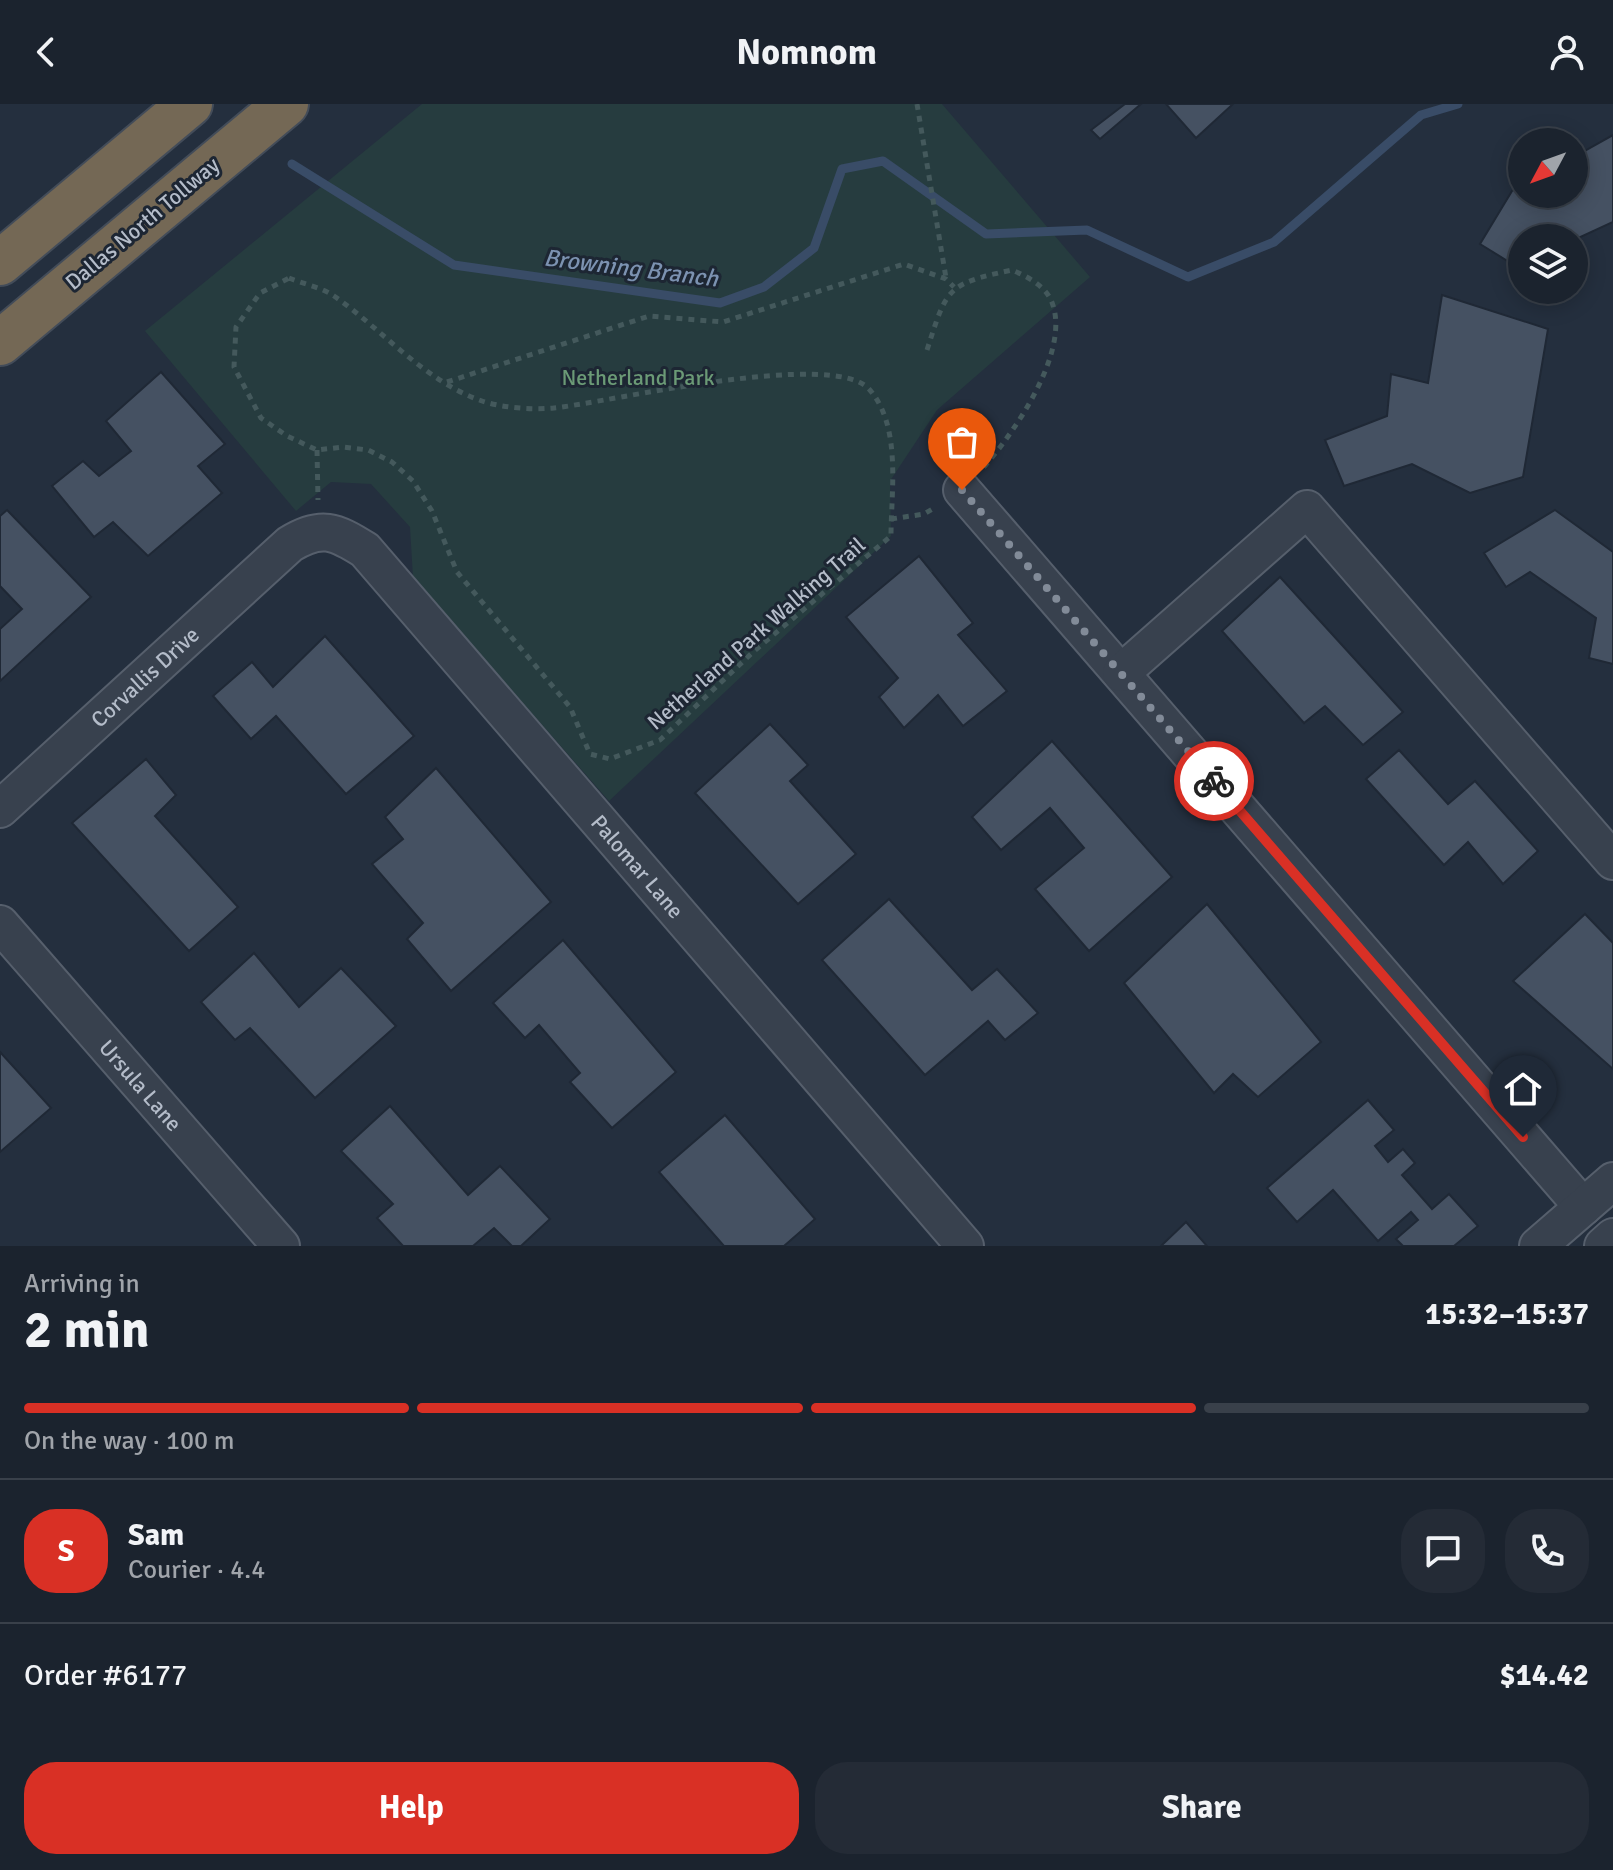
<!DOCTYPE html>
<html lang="en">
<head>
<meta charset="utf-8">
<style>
	body { margin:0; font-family:Signika,sans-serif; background:#242b36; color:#f1f3f6; height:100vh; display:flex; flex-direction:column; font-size:30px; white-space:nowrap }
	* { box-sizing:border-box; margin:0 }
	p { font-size:26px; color:#a0a4aa }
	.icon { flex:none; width:44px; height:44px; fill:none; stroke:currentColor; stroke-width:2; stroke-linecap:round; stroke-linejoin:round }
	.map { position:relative; height:1142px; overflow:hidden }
	.drawer { display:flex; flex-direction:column; background:#1b232e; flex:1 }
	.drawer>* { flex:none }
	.needle { width:52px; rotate:229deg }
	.buttons { position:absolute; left:1508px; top:24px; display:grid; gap:16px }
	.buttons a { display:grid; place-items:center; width:80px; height:80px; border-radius:50%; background:#1b232e; box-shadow:0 4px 20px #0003,0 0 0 2px #39404a; font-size:40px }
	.pin { position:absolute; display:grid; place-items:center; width:68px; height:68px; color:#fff; margin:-82px -34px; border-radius:50% 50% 50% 0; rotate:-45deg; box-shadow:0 0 8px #0007 }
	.pin .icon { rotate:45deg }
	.courier { position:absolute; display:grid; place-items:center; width:80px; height:80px; margin:-40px; border:6px solid #d93025; border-radius:50%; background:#fff; color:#222; box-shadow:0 2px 10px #0007 }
	.headline em { font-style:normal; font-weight:800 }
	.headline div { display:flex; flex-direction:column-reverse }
	.headline { display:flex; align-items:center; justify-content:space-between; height:136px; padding:0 24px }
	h1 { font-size:52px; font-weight:800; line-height:60px }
	.bar { display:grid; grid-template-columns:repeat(4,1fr); gap:12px 8px; align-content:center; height:96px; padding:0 24px }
	.bar i { height:10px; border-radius:6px; background:#39404a }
	.bar .current { background:#d93025 }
	.bar p { grid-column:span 4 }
	.line { display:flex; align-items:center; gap:20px; padding:0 24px; border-top:2px solid #39404a }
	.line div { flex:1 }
	.round { display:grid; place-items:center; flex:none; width:84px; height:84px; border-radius:32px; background:#242b36 }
	.button { display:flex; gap:16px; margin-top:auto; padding:16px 24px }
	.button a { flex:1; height:92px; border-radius:32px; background:#d93025; color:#fff; font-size:32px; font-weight:800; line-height:92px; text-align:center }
	.button a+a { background:#242b36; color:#f1f3f6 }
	header { display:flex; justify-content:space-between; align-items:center; height:104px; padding:0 24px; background:#1b232e; font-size:36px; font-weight:800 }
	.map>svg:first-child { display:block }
</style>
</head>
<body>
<header><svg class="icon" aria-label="back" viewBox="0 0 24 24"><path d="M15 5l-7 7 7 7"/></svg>Nomnom<svg class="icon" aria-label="person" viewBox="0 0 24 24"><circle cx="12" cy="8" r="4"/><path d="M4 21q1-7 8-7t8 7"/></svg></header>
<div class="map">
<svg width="1613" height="1142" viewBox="0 0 1613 1142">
	<rect width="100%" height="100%" fill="#242f3e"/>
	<path fill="#263c3f" d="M422,0H942L1090,173L937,306L890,377L891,432L609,697L413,474L410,423L371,380L331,378L296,407L145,227Z"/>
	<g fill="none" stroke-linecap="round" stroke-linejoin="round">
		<path stroke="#394c67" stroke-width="9" d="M292,60L454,161L720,199L764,183L814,144L842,65L883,57L986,130L1087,126L1188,173L1274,138L1421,11L1458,0"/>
	</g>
	<g fill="#455162" stroke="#1f2835" stroke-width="2">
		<path d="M1125,0H1141L1100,35L1091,26Z"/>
		<path d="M1166,0H1233L1196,34Z"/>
		<path d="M1613,31V118L1574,136L1522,134V166L1480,140L1512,87L1522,81V90H1574V53Z"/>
		<path d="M1442,191L1548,225L1523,373L1470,389L1412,360L1344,382L1325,336L1387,312L1391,270L1428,279Z"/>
		<path d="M161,268L225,340L198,362L222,389L148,452L113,418L94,433L52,382L83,357L99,372L131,347L106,317Z"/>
		<path d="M7,406L91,493L0,577V525L22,505L0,482V412Z"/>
		<path d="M1555,406L1613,448V560L1589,554L1596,514L1530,468L1506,483L1484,449Z"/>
		<path d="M919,452L973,519L958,531L1007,587L963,622L938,591L904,624L879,593L898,574L846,513Z"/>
		<path d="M1280,473L1403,608L1363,641L1325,602L1304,619L1222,527Z"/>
		<path d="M325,532L414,632L346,690L276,612L251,635L213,592L252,558L273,583Z"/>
		<path d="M770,620L808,661L790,677L856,750L798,800L695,689Z"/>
		<path d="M1052,637L1172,773L1089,847L1035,785L1084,744L1050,704L1001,746L972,713Z"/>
		<path d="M1399,646L1448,700L1475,677L1538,747L1503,780L1468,738L1444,761L1366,675Z"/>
		<path d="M146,655L176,691L155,712L238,803L189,847L72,719Z"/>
		<path d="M436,664L551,798L451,887L407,835L423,819L372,760L403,735L385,713Z"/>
		<path d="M889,795L972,886L997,865L1038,909L1005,936L988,917L925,971L822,856Z"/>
		<path d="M1207,800L1321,938L1258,993L1233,970L1214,989L1124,879Z"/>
		<path d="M1585,810L1613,839V965L1513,877Z"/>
		<path d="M563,836L676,968L612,1024L570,978L580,969L539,921L525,934L493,899Z"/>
		<path d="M254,849L299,903L341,864L396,922L315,994L250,924L235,936L201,898Z"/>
		<path d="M0,948L51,1004L0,1048Z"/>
		<path d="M1368,996L1394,1026L1375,1042L1388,1058L1403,1045L1415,1059L1402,1071L1432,1105L1449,1090L1478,1122L1454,1142H1403L1396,1135L1418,1116L1411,1108L1378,1137L1333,1086L1297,1118L1267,1084Z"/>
		<path d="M390,1002L468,1091L500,1062L550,1115L521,1142H512L494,1124L473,1142H403L377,1114L393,1100L341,1047Z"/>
		<path d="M725,1011L815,1115L784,1142H724L659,1068Z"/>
		<path d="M1186,1118L1207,1142H1161Z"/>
	</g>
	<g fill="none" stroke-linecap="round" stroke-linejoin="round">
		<defs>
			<g id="minor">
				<path d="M962,386L1583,1103"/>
				<path d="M1121,569L1307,405L1613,757"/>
				<path id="s1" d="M0,705L290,440C321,421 335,427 365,446L965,1142"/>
				<path id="s2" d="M0,820L281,1142"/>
				<path d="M1538,1142L1613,1077"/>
				<path d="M1603,1142L1613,1133"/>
			</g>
			<g id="highway">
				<path d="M0,159L190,0"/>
				<path d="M0,239L286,0"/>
			</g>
		</defs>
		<use href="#minor" stroke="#565f6c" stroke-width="40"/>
		<use href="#highway" stroke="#434c59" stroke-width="48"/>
		<g stroke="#44595c" stroke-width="5" stroke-dasharray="6 6" stroke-linecap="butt">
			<path d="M917,0L946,174"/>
			<path d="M289,174C303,180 321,183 334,192C383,226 424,277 482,297C503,304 532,306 554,304C610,298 833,245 869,285C902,322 891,387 891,432L753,548L660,636L610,655L590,650L570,603L457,468L432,407L413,377L392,358L368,346L343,343L317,346L287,332L261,314L234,263L236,223L260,189Z"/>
			<path d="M927,246C947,184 946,180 1012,166C1026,172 1044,181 1051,196C1073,245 1014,329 983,364"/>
			<path d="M447,278L649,212L723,218L904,160L946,175L954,183"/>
			<path d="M317,346L318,396"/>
			<path d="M891,415L924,410L936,403"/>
		</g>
		<use href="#minor" stroke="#38414e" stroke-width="36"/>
		<use href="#highway" stroke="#746855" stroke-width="44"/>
	</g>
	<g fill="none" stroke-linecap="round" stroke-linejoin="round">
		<path stroke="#828b98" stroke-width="8" stroke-dasharray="0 14.4" d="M962,386L1214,677"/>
		<path stroke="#d93025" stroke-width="10" d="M1214,677L1523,1033"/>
	</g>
	<g text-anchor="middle" stroke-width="6" stroke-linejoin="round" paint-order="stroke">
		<g font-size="22" fill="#b4bcc9" stroke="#1d2633">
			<text transform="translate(142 119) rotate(-40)" y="8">Dallas North Tollway</text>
			<text transform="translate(756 529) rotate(-41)" y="8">Netherland Park Walking Trail</text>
			<text dy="8" stroke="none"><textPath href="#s1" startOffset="196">Corvallis Drive</textPath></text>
			<text dy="8" stroke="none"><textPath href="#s1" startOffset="892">Palomar Lane</textPath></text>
			<text dy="8" stroke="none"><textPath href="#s2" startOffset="214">Ursula Lane</textPath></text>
		</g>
		<g font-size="22" fill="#6b9a76" stroke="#1d2633">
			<text x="638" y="281">Netherland Park</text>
		</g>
		<g font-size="24" font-style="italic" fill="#7c92b1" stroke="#1d2633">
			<text transform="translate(631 164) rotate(7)" y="8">Browning Branch</text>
		</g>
	</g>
</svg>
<div class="buttons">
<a><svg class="needle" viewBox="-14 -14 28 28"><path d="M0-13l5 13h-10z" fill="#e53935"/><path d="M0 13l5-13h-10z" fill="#a0a4aa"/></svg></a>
<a><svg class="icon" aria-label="layers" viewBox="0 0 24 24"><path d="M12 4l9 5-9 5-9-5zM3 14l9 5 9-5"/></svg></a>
</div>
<div class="pin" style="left:962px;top:386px;background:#ea580c"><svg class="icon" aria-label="bag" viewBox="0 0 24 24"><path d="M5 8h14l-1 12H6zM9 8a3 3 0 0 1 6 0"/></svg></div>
<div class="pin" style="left:1523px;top:1033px;background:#1f2937"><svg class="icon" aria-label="home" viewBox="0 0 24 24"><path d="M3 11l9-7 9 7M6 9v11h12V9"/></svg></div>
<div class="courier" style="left:1214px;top:677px"><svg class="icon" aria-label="bike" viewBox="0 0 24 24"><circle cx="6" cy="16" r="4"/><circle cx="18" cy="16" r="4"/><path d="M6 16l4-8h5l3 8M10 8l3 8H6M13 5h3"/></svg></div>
</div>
<section class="drawer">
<div class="headline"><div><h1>2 min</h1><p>Arriving in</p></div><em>15:32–15:37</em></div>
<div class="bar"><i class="current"></i><i class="current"></i><i class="current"></i><i></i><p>On the way · 100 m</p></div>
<div class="line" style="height:144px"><b class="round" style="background:#d93025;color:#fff">S</b><div><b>Sam</b><p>Courier · 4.4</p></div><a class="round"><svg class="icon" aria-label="chat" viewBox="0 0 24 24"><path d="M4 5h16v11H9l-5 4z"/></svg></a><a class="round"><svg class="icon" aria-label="phone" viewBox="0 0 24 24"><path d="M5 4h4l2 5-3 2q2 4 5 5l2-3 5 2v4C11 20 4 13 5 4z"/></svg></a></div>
<div class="line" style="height:104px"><div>Order #6177</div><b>$14.42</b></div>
<div class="button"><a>Help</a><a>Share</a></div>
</section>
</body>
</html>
